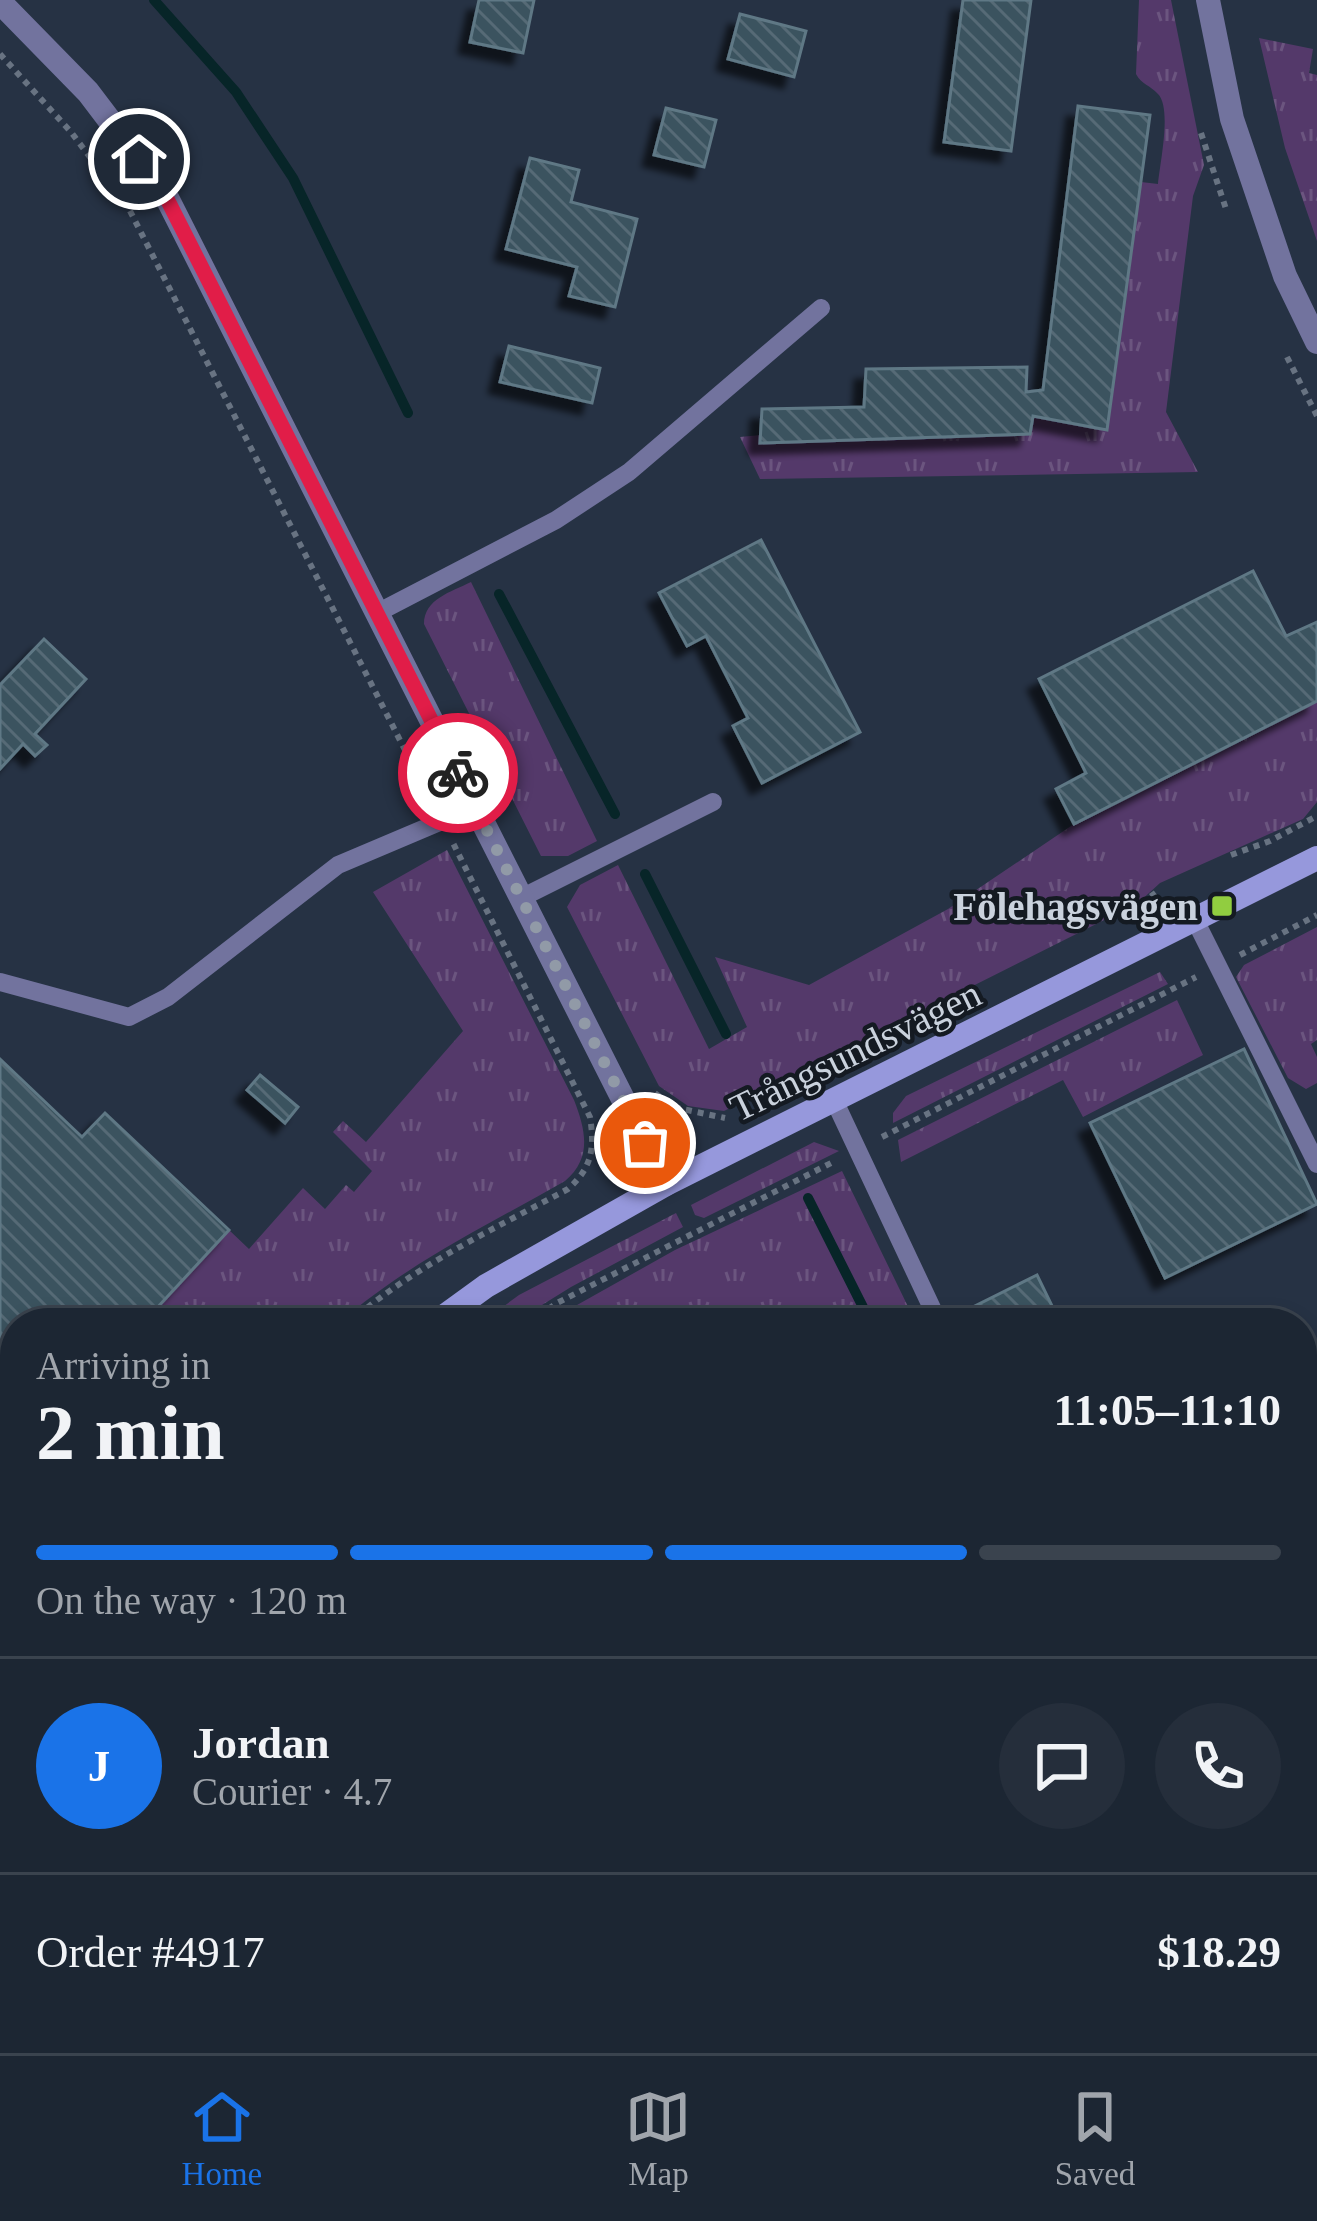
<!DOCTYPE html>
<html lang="en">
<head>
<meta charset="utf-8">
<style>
	body { margin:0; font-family:Georgia,serif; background:#252e3b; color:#f1f3f6; height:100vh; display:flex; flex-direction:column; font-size:45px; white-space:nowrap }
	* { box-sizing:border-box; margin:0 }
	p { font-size:39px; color:#a0a5ac }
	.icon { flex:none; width:66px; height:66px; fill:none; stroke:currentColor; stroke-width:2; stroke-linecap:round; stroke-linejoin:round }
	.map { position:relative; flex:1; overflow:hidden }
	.panel { position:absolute; left:0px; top:1308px; width:1317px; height:747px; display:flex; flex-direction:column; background:#1c2633; border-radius:48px 48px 0 0; box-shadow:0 6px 18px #0003,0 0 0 3px #3a434e }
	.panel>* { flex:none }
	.pin { position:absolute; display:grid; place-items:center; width:102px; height:102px; color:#fff; margin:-51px; border:6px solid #fff; border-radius:50%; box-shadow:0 3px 12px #0007 }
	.courier { position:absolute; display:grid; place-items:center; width:120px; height:120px; margin:-60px; border:9px solid #e11d48; border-radius:50%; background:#fff; color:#222; box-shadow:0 3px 15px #0007 }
	.headline em { font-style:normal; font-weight:600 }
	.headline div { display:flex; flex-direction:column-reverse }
	.headline { display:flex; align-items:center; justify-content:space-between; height:204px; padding:0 36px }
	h1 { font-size:78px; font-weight:600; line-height:90px }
	.bar { display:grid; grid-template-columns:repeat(4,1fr); gap:18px 12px; align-content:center; height:144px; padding:0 36px }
	.bar i { height:15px; border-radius:9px; background:#3a434e }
	.bar .active { background:#1a73e8 }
	.bar p { grid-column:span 4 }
	.line { display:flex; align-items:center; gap:30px; padding:0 36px; border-top:3px solid #3a434e }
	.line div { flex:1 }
	.round { display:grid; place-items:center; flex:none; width:126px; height:126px; border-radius:63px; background:#252e3b }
	.tab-bar { display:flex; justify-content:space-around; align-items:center; height:168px; border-top:3px solid #3a434e; background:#1c2633; font-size:33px; color:#a0a5ac }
	.tab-bar a { display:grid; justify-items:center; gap:6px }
	.tab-bar .active { color:#1a73e8 }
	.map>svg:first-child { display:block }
</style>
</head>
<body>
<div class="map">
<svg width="1317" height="2053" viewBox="0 0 1317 2053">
	<defs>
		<pattern id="grass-tufts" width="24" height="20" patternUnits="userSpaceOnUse" patternTransform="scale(3)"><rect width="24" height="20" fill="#54396a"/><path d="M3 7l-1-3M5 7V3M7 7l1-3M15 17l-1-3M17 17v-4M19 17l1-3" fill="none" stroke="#6b557f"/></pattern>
		<pattern id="building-back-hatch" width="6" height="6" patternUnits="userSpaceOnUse" patternTransform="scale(3)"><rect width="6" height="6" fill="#3b535f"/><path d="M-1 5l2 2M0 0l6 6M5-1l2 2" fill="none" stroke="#566b76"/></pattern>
		<filter id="shadow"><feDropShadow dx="-11" dy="11" stdDeviation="3" flood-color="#0009"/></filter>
	</defs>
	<rect width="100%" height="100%" fill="#263244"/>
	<g fill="url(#grass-tufts)">
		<path d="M1139,0H1171L1204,165L1193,196L1166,412L1198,472L760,479L740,437L761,435V443L1029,434L1033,416L1107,429L1141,182L1158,184C1160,163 1172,108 1158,94C1150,85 1142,85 1136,74Z"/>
		<path d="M1259,38L1313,49L1309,73L1317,75V241L1285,148Z"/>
		<path d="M471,582L597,841L568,856H541L424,624C424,599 451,592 471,582Z"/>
		<path d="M1317,701V802L1303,819L1160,883L1138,903L724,1111L688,1106L659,1086L567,907L580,885L618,865L709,1049L747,1027L715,957L809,985L948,909L1074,824Z"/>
		<path d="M447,850L574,1100C586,1131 592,1158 565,1181C488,1225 406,1264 339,1323H142L229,1230L249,1249L303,1188L325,1209L346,1185L354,1192L372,1171L333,1132L343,1121L366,1142L463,1031L373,892Z"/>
		<path d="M1317,927V1040L1311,1044L1317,1057V1083L1306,1089L1288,1078L1236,977L1244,965Z"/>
		<path d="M1160,972L1168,984L893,1123V1113L906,1096Z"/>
		<path d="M1177,1000L1203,1055L1083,1117L1063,1080L901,1162L898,1140Z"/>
		<path d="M814,1142L839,1151L704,1218L695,1215L691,1205Z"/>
		<path d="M842,1171L916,1323H754L715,1311L690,1323H545L675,1250Z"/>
		<path d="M676,1213L683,1227L571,1287L513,1323H481L519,1295Z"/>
		<path d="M15,1460V1664L0,1680V1476Z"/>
		<path d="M913,2040H1222L1218,2053H900Z"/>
	</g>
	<path fill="#54396a" d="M1317,1683V2053H1242L1234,2040H1302V1690Z"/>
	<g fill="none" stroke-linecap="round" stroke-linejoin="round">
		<g stroke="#072528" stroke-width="10">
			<path d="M154,0L236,92L293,178L408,413"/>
			<path d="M499,594L615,814"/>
			<path d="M645,874L726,1034"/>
			<path d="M808,1198L871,1323"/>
			<path d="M1302,1690L1317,1683"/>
			<path d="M875,2053L884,2040"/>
		</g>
	</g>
	<g fill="url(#building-back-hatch)" stroke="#5f7885" stroke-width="3" filter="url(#shadow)">
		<path d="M479,0H534L523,53L470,42Z"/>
		<path d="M963,0H1031L1011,151L944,142Z"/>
		<path d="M740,14L806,31L794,77L728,59Z"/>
		<path d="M1078,106L1150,115L1107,430L1033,416L1030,434L760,443L762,409L864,407L866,369L1027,367L1026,392L1043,390Z"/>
		<path d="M666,108L716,120L704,167L654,155Z"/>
		<path d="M530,158L579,170L571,202L637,219L615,307L569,296L577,267L506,249Z"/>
		<path d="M509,346L600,368L592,403L500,382Z"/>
		<path d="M761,540L860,732L762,783L733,726L748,718L706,636L687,646L659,593Z"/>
		<path d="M1253,571L1286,636L1317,622V701L1074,824L1056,789L1086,773L1039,679Z"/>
		<path d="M44,639L86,679L35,734L47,745L35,756L23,744L0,769V685Z"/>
		<path d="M1244,1049L1317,1204L1165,1278L1090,1123Z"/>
		<path d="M0,1059L82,1137L105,1113L229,1230L143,1323H15V1460L0,1476Z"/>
		<path d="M260,1075L298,1107L285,1123L247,1090Z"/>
		<path d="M1037,1275L1055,1312L1032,1323H956L953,1317Z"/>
		<path d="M1317,1476V1606L1302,1613V1483Z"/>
		<path d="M4,2035L23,2053H0V2039Z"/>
		<path d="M507,2040H589L603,2053H494Z"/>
		<path d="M797,2040H831L819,2053H785Z"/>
	</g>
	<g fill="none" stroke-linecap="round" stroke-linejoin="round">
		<g stroke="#687382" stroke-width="6" stroke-dasharray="6 6" stroke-linecap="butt">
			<path d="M0,54L71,132L129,209L430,799"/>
			<path d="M1201,133L1227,212"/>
			<path d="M1287,357L1317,416"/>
			<path d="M1231,855L1270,841L1317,816"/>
			<path d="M1122,918L1158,891"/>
			<path d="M1240,955L1317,915"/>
			<path d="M655,1093L673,1107L725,1118"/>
			<path d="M882,1137L1196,977"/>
			<path d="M349,1323C412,1267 494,1229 568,1189C592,1168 595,1148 590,1117L453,843"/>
			<path d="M529,1323L557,1303L833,1162"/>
			<path d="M0,1692L15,1676"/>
			<path d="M0,1866L15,1847"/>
			<path d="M1302,1920L1317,1912"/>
			<path d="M1218,2053L1222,2040"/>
		</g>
		<g stroke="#72739e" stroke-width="18">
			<path d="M377,613L556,520L629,472L821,308"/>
			<path d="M521,898L713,802"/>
			<path d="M1195,920L1317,1164"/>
			<path d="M0,982L129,1017L168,997L338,865L475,807"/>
			<path d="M835,1102L939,1323"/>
		</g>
		<path stroke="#72739e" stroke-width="24" d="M0,2L88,92L164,192L666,1184"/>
		<path stroke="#72739e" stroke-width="24" d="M1208,0L1232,119L1285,276L1317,342"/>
		<g stroke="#9698dc" stroke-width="24">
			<path d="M435,1323L486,1286L666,1184L1317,858"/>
			<path d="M0,1742L15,1727"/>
			<path d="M0,1785L15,1766"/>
		</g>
	</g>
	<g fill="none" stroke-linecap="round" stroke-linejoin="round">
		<path stroke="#919aa7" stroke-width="12" stroke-dasharray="0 21.6" d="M458,773L645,1143"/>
		<path stroke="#e11d48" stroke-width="15" d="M139,159L164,193L458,773"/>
	</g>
	<rect fill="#91cd40" stroke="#141a22" stroke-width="4.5" x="1210" y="894" width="24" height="24" rx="6"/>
	<g text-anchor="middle" stroke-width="9" stroke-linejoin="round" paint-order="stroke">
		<g font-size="39" font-weight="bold" fill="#cad2dd" stroke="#141a22" text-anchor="end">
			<text x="1198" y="920">Fölehagsvägen</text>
		</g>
		<g font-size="39" fill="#cad2dd" stroke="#141a22">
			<text transform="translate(855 1050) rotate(-26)" y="14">Trångsundsvägen</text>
		</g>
	</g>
</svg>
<div class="pin" style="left:645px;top:1143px;background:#ea580c"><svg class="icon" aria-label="bag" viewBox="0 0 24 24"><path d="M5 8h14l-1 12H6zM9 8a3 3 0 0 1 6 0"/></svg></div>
<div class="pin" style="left:139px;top:159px;background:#1f2937"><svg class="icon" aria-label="home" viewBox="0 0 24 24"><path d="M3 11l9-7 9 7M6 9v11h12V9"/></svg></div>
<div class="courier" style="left:458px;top:773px"><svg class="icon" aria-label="bike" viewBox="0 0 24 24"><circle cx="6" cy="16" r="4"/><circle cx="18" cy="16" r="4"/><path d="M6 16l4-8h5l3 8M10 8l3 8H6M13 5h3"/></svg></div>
<section class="panel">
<div class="headline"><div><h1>2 min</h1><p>Arriving in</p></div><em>11:05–11:10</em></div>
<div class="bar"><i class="active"></i><i class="active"></i><i class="active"></i><i></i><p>On the way · 120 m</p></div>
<div class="line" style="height:216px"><b class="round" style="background:#1a73e8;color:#fff">J</b><div><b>Jordan</b><p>Courier · 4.7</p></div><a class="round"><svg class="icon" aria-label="chat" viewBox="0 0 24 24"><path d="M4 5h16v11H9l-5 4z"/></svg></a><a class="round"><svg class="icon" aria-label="phone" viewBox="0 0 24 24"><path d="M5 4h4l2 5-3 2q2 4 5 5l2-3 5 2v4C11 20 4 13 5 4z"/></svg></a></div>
<div class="line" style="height:156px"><div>Order #4917</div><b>$18.29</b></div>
</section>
</div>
<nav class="tab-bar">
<a class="active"><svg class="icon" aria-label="home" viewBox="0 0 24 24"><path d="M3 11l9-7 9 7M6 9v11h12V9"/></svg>Home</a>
<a><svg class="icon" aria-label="map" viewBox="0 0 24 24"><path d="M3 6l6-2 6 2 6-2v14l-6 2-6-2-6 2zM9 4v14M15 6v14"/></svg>Map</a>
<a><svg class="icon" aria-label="saved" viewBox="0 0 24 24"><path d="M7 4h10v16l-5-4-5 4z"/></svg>Saved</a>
</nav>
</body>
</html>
